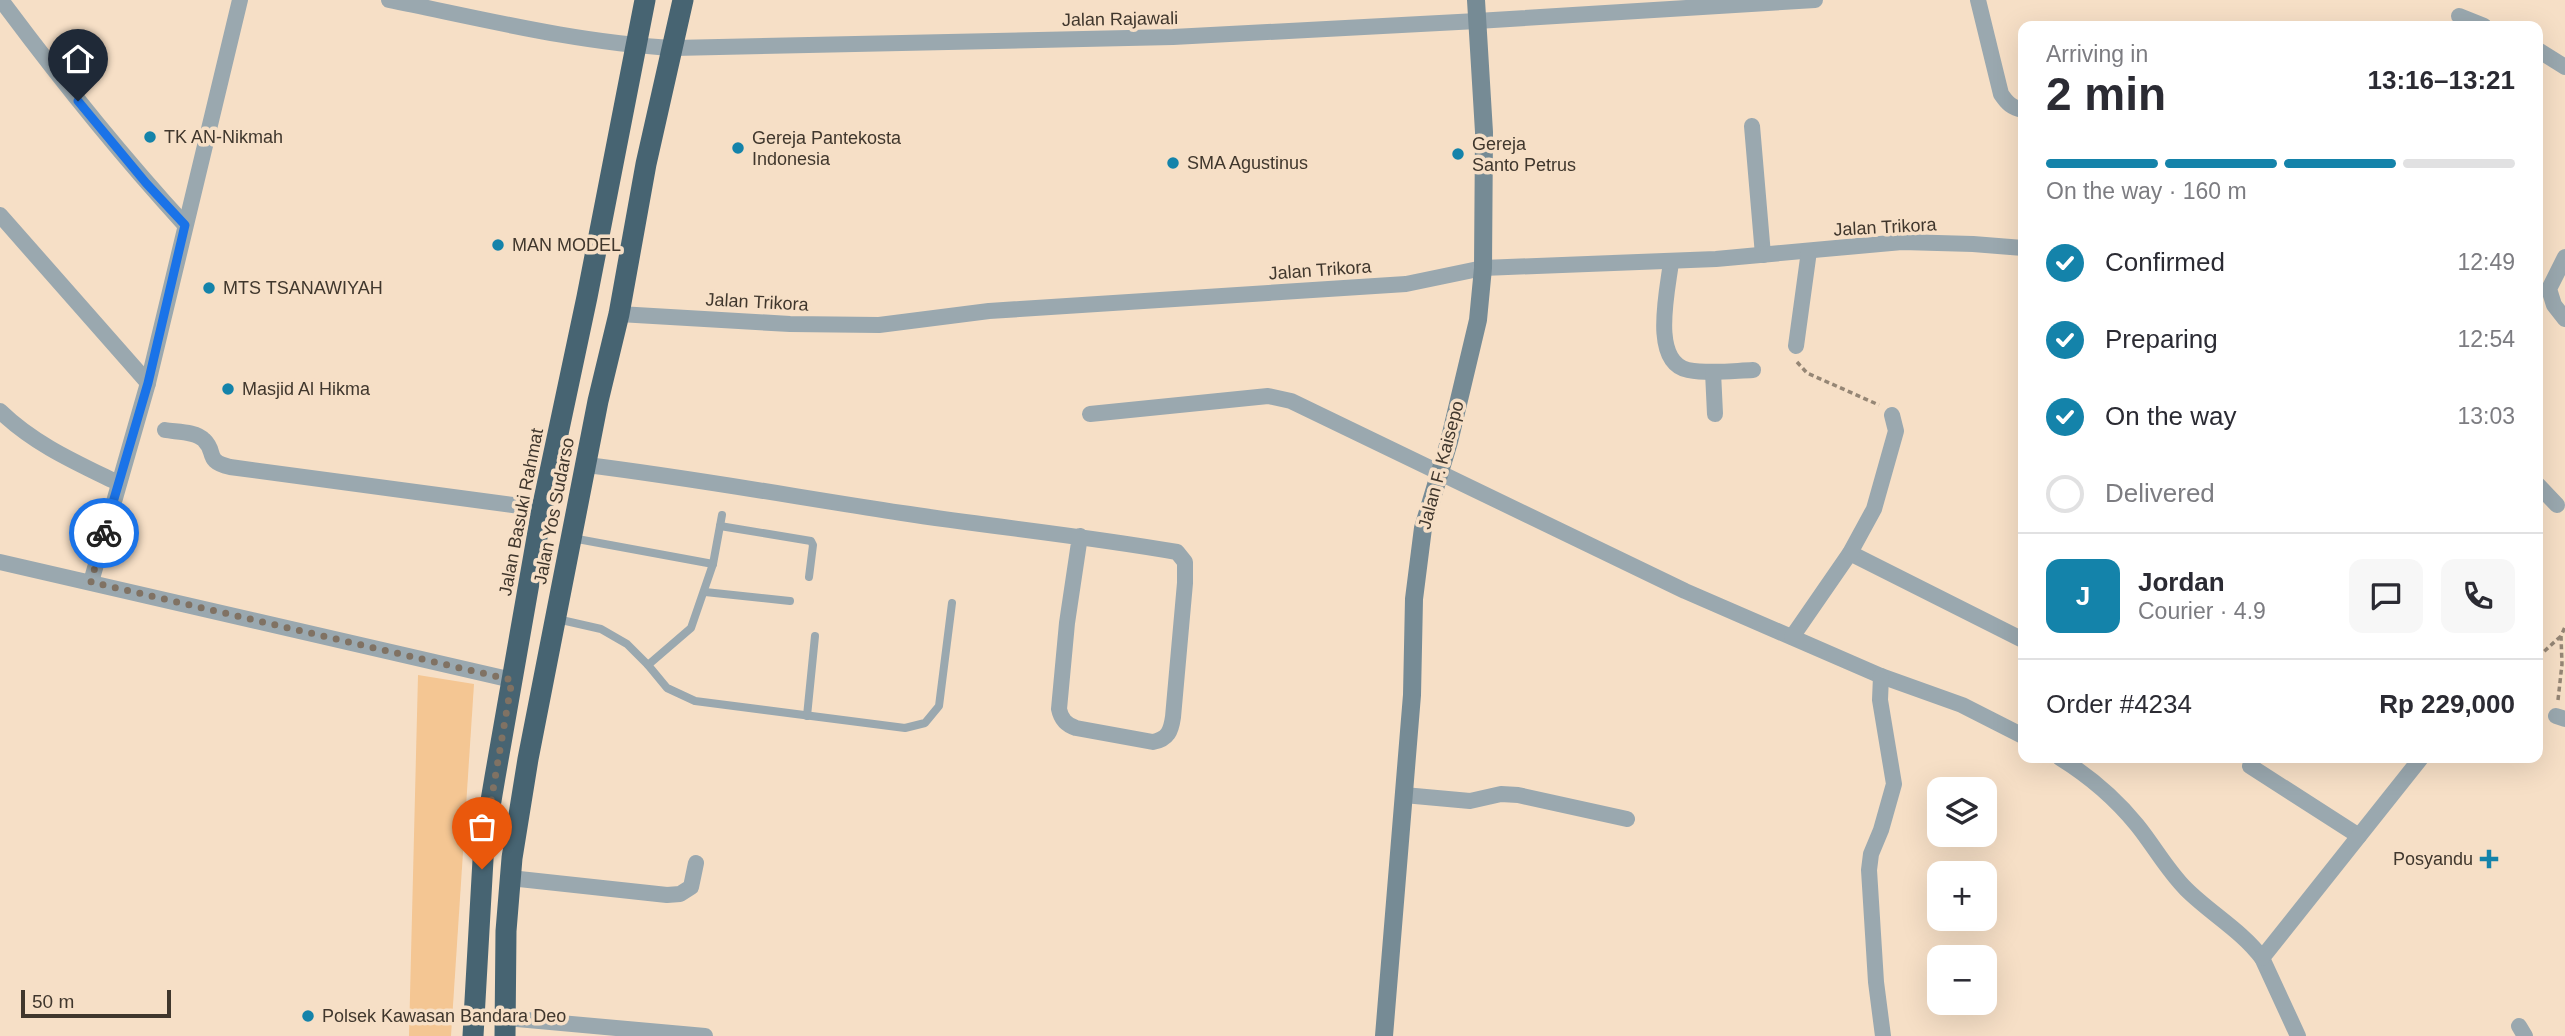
<!DOCTYPE html>
<html lang="en">
<head>
<meta charset="utf-8">
<style>
	body { margin:0; font-family:Helvetica,sans-serif; background:#f7f7f7; color:#2b2b33; height:100vh; display:flex; flex-direction:column; font-size:26px; white-space:nowrap }
	* { box-sizing:border-box; margin:0 }
	p { font-size:23px; color:#7c7c81 }
	.icon { flex:none; width:38px; height:38px; fill:none; stroke:currentColor; stroke-width:2; stroke-linecap:round; stroke-linejoin:round }
	.map { position:relative; flex:1; overflow:hidden }
	.details { position:absolute; left:2018px; top:21px; width:525px; height:742px; display:flex; flex-direction:column; background:#fff; border-radius:14px; box-shadow:0 7px 28px #0002 }
	.details>* { flex:none }
	.buttons { position:absolute; left:1927px; top:777px; display:grid; gap:14px }
	.buttons a { display:grid; place-items:center; width:70px; height:70px; border-radius:14px; background:#fff; box-shadow:0 7px 28px #0002; font-size:35px }
	.scale { position:absolute; left:21px; bottom:18px; width:150px; box-sizing:border-box; padding-left:7px; border:4px solid #40372d; border-top:0; font-size:19px; line-height:24px; white-space:nowrap; color:#40372d; -webkit-text-stroke:5px #f6dfc6; paint-order:stroke }
	.pin { position:absolute; display:grid; place-items:center; width:60px; height:60px; color:#fff; margin:-72px -30px; border-radius:50% 50% 50% 0; rotate:-45deg; box-shadow:0 0 7px #0007 }
	.pin .icon { rotate:45deg }
	.courier { position:absolute; display:grid; place-items:center; width:70px; height:70px; margin:-35px; border:5px solid #1a73e8; border-radius:50%; background:#fff; color:#222; box-shadow:0 2px 9px #0007 }
	.overview em { font-style:normal; font-weight:700 }
	.overview div { display:flex; flex-direction:column-reverse }
	.overview { display:flex; align-items:center; justify-content:space-between; height:119px; padding:0 28px }
	h1 { font-size:46px; font-weight:700; line-height:52px }
	.bar { display:grid; grid-template-columns:repeat(4,1fr); gap:10px 7px; align-content:center; height:84px; padding:0 28px }
	.bar i { height:9px; border-radius:5px; background:#e1e1e2 }
	.bar .active { background:#1483aa }
	.bar p { grid-column:span 4 }
	.line { display:flex; align-items:center; gap:18px; padding:0 28px; border-top:2px solid #e1e1e2 }
	.line div { flex:1 }
	.round { display:grid; place-items:center; flex:none; width:74px; height:74px; border-radius:14px; background:#f7f7f7 }
	ol { padding:0 28px; list-style:none }
	li { display:flex; align-items:center; gap:21px; height:77px }
	li p { margin-inline-start:auto }
	li .icon { padding:7px; border-radius:50%; background:#1483aa; color:#fff; stroke-width:4 }
	li:last-child { color:#7c7c81 }
	li i { width:38px; height:38px; border:4px solid #e1e1e2; border-radius:50% }
	.map>svg:first-child { display:block }
</style>
</head>
<body>
<div class="map">
<svg width="2565" height="1036" viewBox="0 0 2565 1036">
	<rect width="100%" height="100%" fill="#f6dfc6"/>
	<path fill="#f4c693" d="M418,675L474,684L451,1036H409Z"/>
	<g fill="none" stroke-linecap="round" stroke-linejoin="round">
		<g stroke="#958675" stroke-width="3.5" stroke-dasharray="5 3.5" stroke-linecap="butt">
			<path d="M1797,362L1807,373L1879,405"/>
			<path d="M2538,657L2561,636"/>
			<path d="M2558,700L2562,664L2561,636L2565,627"/>
		</g>
		<g stroke="#9aa8af" stroke-width="8">
			<path d="M720,526L811,541L813,545L809,577"/>
			<path d="M572,538L713,564"/>
			<path d="M705,592L790,601"/>
			<path d="M557,619L601,629L627,644L648,665L667,688L695,701L905,728L925,723L939,706L952,603"/>
			<path d="M648,665L691,628L713,564L722,515"/>
			<path d="M807,716L815,636"/>
		</g>
		<g stroke="#9aa8af" stroke-width="16">
			<path d="M1,0C59,78 119,153 185,225"/>
			<path d="M389,0C483,19 578,43 674,48L1173,37L1477,21L1815,0"/>
			<path d="M1978,0L2001,94C2007,103 2012,108 2023,110"/>
			<path d="M2459,16L2484,26"/>
			<path d="M2538,50L2565,67"/>
			<path d="M1752,126L1763,255"/>
			<path d="M0,215L148,383"/>
			<path d="M2565,257L2549,289L2554,305L2565,319"/>
			<path d="M1671,262C1668,289 1650,362 1688,370C1709,374 1731,371 1753,370"/>
			<path d="M619,314L790,324L879,325L989,311L1406,284L1483,268L1716,259L1902,242L1973,244L2023,248"/>
			<path d="M1796,346L1809,251"/>
			<path d="M1713,372L1715,414"/>
			<path d="M0,411C34,444 75,462 118,483"/>
			<path d="M1090,414L1268,396L1291,401L1685,591L1881,676L1962,705L2023,736"/>
			<path d="M165,430C176,432 196,431 204,440C217,452 204,461 230,467L542,509"/>
			<path d="M587,465C692,478 797,497 902,513C994,527 1086,536 1177,552L1185,562V583L1173,717C1171,731 1168,739 1153,742L1076,728C1066,725 1061,719 1059,709L1067,623L1080,536"/>
			<path d="M2538,485L2557,505"/>
			<path d="M1850,553L2023,640"/>
			<path d="M0,562L512,680"/>
			<path d="M91,582L148,383L240,0"/>
			<path d="M1792,637L1850,553L1874,509L1896,431L1892,415"/>
			<path d="M1881,676L1880,700L1894,784L1881,830L1871,854L1869,870L1876,982L1883,1036"/>
			<path d="M2556,716L2565,719"/>
			<path d="M2060,758C2089,776 2115,798 2137,825C2154,846 2167,870 2186,889C2210,913 2242,931 2262,958L2298,1036"/>
			<path d="M2250,766L2359,836"/>
			<path d="M1404,795L1470,801L1501,794L1518,795L1627,819"/>
			<path d="M510,878L667,895L680,894L691,887L696,863"/>
			<path d="M2262,958L2421,758"/>
			<path d="M505,1018L705,1036"/>
			<path d="M2519,1026L2525,1036"/>
		</g>
		<path stroke="#768b95" stroke-width="18" d="M1384,1036L1412,695L1414,599L1423,528L1449,442L1478,320L1483,268L1484,132L1476,0"/>
		<g stroke="#476472" stroke-width="21">
			<path d="M473,1036L484,842L495,777L542,509L587,297L645,0"/>
			<path d="M505,1036L506,931L512,858L528,759L598,401L619,314L646,164L683,0"/>
		</g>
	</g>
	<g fill="none" stroke-linecap="round" stroke-linejoin="round">
		<path stroke="#807263" stroke-width="7" stroke-dasharray="0 12.6" d="M104,533L91,582L512,680L484,842L482,869"/>
		<path stroke="#1a73e8" stroke-width="9" d="M78,101L146,183L185,225L148,383L104,533"/>
	</g>
	<g fill="#1483aa" stroke="#f6dfc6" stroke-width="2.5">
		<circle cx="150" cy="137" r="7"/>
		<circle cx="738" cy="148" r="7"/>
		<circle cx="1458" cy="154" r="7"/>
		<circle cx="1173" cy="163" r="7"/>
		<circle cx="498" cy="245" r="7"/>
		<circle cx="209" cy="288" r="7"/>
		<circle cx="228" cy="389" r="7"/>
		<path d="M2485.5 848.5h7v7h7v7h-7v7h-7v-7h-7v-7h7z"/>
		<circle cx="308" cy="1016" r="7"/>
	</g>
	<g text-anchor="middle" stroke-width="7" stroke-linejoin="round" paint-order="stroke">
		<g font-size="18" fill="#40372d" stroke="#f6dfc6">
			<text transform="translate(1120 19) rotate(-1)" y="6">Jalan Rajawali</text>
			<text transform="translate(1885 227) rotate(-3)" y="6">Jalan Trikora</text>
			<text transform="translate(1320 270) rotate(-4)" y="6">Jalan Trikora</text>
			<text transform="translate(757 302) rotate(3)" y="6">Jalan Trikora</text>
			<text transform="translate(1441 465) rotate(-75)" y="6">Jalan F. Kaisepo</text>
			<text transform="translate(554 511) rotate(-79)" y="6">Jalan Yos Sudarso</text>
			<text transform="translate(521 512) rotate(-79)" y="6">Jalan Basuki Rahmat</text>
		</g>
		<g font-size="18" fill="#40372d" stroke="#f6dfc6" text-anchor="start">
			<text x="164" y="143">TK AN-Nikmah</text>
			<text x="752" y="144">Gereja Pantekosta<tspan x="752" dy="21">Indonesia</tspan></text>
			<text x="1472" y="150">Gereja<tspan x="1472" dy="21">Santo Petrus</tspan></text>
			<text x="1187" y="169">SMA Agustinus</text>
			<text x="512" y="251">MAN MODEL</text>
			<text x="223" y="294">MTS TSANAWIYAH</text>
			<text x="242" y="395">Masjid Al Hikma</text>
			<text x="2473" y="865" text-anchor="end">Posyandu</text>
			<text x="322" y="1022">Polsek Kawasan Bandara Deo</text>
		</g>
	</g>
</svg>
<div class="buttons">
<a><svg class="icon" aria-label="layers" viewBox="0 0 24 24"><path d="M12 4l9 5-9 5-9-5zM3 14l9 5 9-5"/></svg></a>
<a>+</a>
<a>−</a>
</div>
<div class="scale">50 m</div>
<div class="pin" style="left:482px;top:869px;background:#ea580c"><svg class="icon" aria-label="bag" viewBox="0 0 24 24"><path d="M5 8h14l-1 12H6zM9 8a3 3 0 0 1 6 0"/></svg></div>
<div class="pin" style="left:78px;top:101px;background:#1f2937"><svg class="icon" aria-label="home" viewBox="0 0 24 24"><path d="M3 11l9-7 9 7M6 9v11h12V9"/></svg></div>
<div class="courier" style="left:104px;top:533px"><svg class="icon" aria-label="bike" viewBox="0 0 24 24"><circle cx="6" cy="16" r="4"/><circle cx="18" cy="16" r="4"/><path d="M6 16l4-8h5l3 8M10 8l3 8H6M13 5h3"/></svg></div>
<section class="details">
<div class="overview"><div><h1>2 min</h1><p>Arriving in</p></div><em>13:16–13:21</em></div>
<div class="bar"><i class="active"></i><i class="active"></i><i class="active"></i><i></i><p>On the way · 160 m</p></div>
<ol>
<li><svg class="icon" aria-label="check" viewBox="0 0 24 24"><path d="M5 12l5 5 9-10"/></svg>Confirmed<p>12:49</p></li>
<li><svg class="icon" aria-label="check" viewBox="0 0 24 24"><path d="M5 12l5 5 9-10"/></svg>Preparing<p>12:54</p></li>
<li><svg class="icon" aria-label="check" viewBox="0 0 24 24"><path d="M5 12l5 5 9-10"/></svg>On the way<p>13:03</p></li>
<li><i></i>Delivered</li>
</ol>
<div class="line" style="height:126px"><b class="round" style="background:#1483aa;color:#fff">J</b><div><b>Jordan</b><p>Courier · 4.9</p></div><a class="round"><svg class="icon" aria-label="chat" viewBox="0 0 24 24"><path d="M4 5h16v11H9l-5 4z"/></svg></a><a class="round"><svg class="icon" aria-label="phone" viewBox="0 0 24 24"><path d="M5 4h4l2 5-3 2q2 4 5 5l2-3 5 2v4C11 20 4 13 5 4z"/></svg></a></div>
<div class="line" style="height:91px"><div>Order #4234</div><b>Rp 229,000</b></div>
</section>
</div>
</body>
</html>
